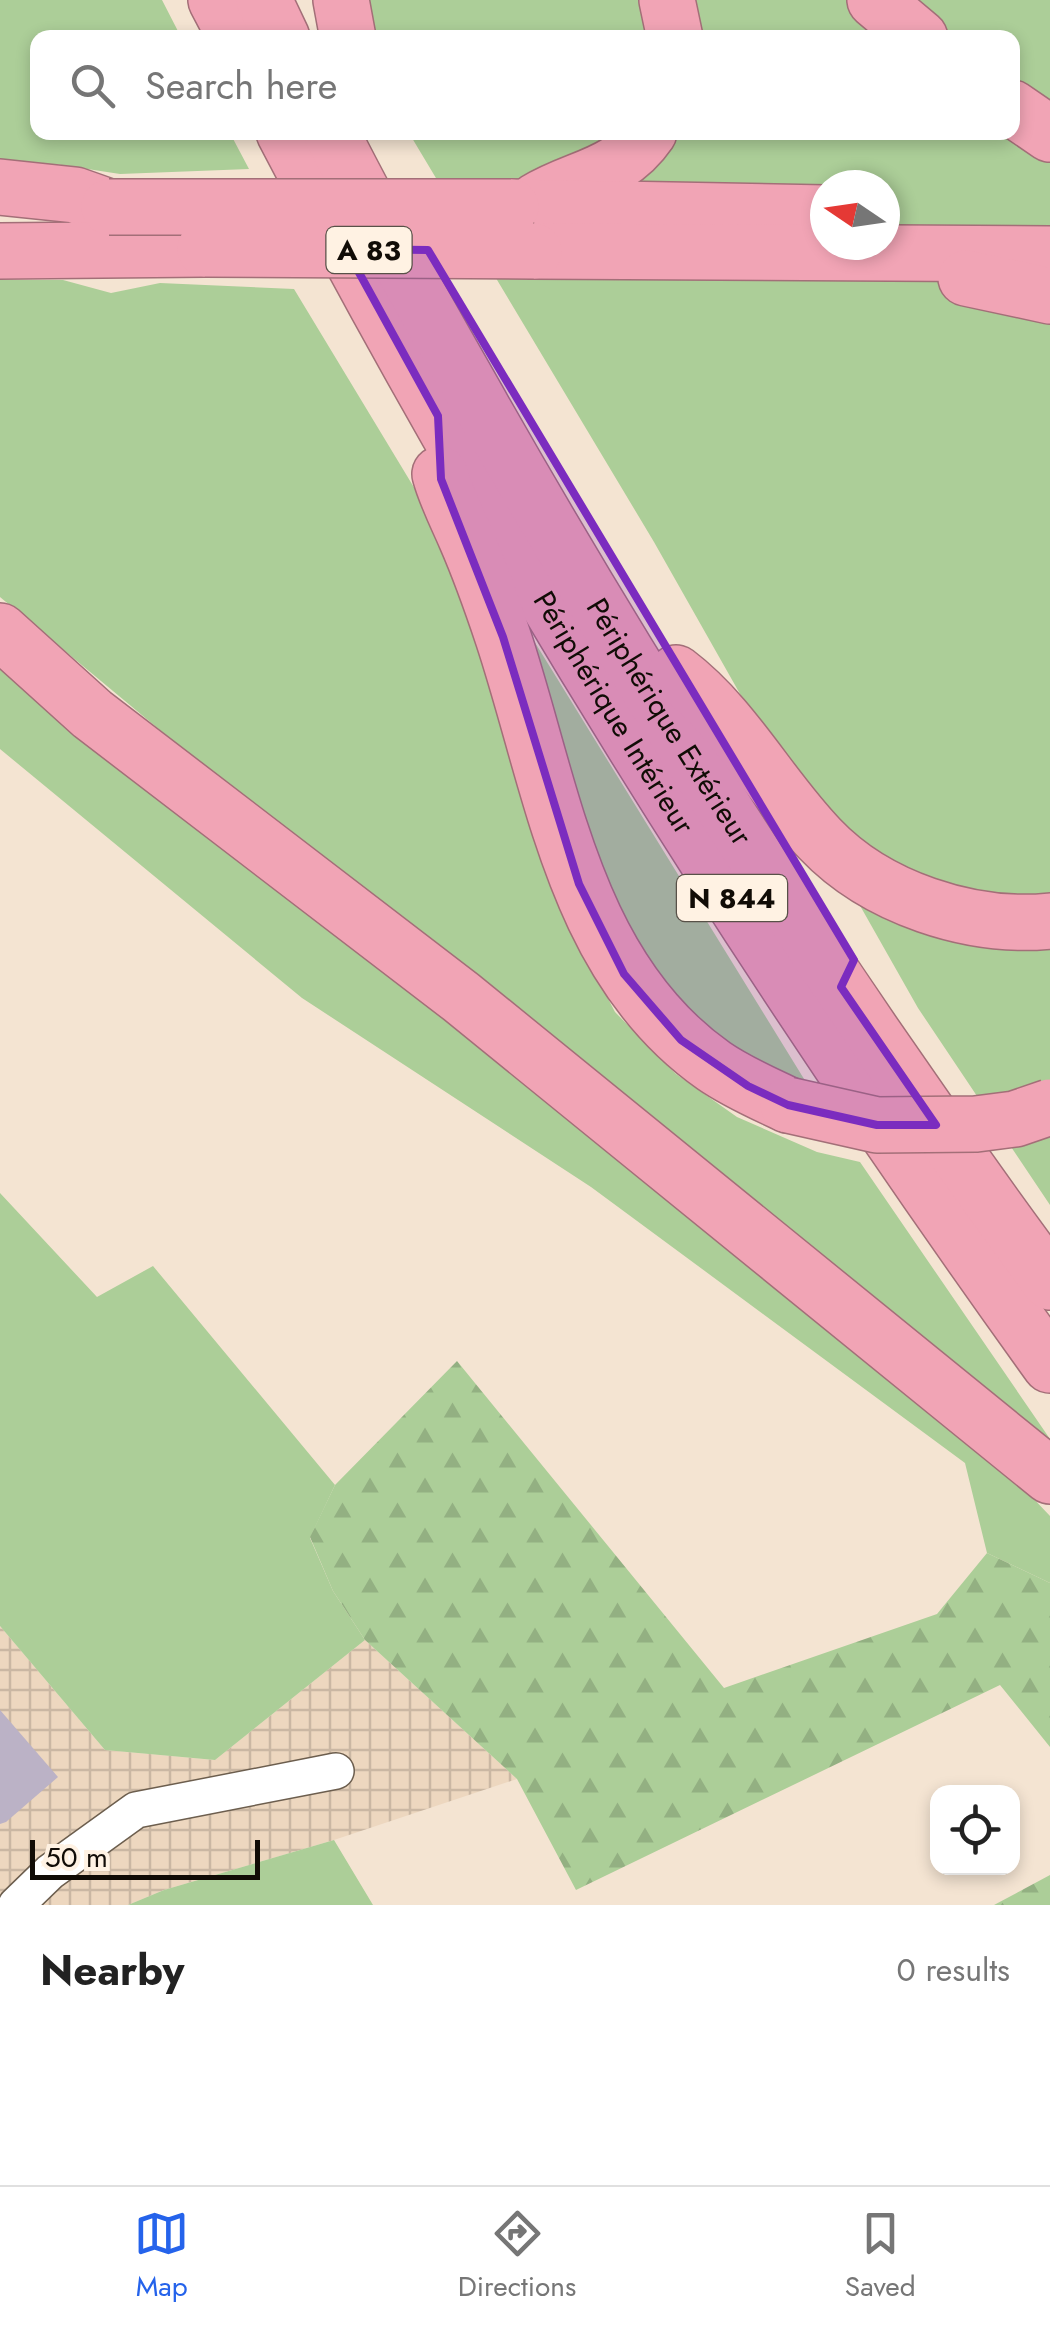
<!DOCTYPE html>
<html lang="en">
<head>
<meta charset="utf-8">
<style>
  :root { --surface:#fff; --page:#f2f2f2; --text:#222; --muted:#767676; --line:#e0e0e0; --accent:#2563eb }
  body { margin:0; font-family:Jost,sans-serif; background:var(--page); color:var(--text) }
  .controls { position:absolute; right:30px; bottom:30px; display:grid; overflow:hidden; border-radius:20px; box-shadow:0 5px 15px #0003 }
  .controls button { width:90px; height:90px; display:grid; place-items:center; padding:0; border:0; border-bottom:2px solid var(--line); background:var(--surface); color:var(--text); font:50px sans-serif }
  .compass { position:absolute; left:810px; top:170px; width:90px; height:90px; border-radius:50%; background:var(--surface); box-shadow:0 5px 15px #0003; rotate:283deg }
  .scale { position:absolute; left:30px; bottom:25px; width:230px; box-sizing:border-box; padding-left:10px; border:5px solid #110c06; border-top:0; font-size:28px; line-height:35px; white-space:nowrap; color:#110c06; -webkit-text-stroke:8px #fff2e3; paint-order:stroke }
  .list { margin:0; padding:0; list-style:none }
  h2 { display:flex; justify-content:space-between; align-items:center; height:130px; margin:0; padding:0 40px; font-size:42px }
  h2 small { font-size:32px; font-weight:400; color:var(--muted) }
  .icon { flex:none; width:55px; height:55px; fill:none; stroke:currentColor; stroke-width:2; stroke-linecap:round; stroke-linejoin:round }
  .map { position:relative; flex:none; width:1050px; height:1905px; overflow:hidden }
  .search { position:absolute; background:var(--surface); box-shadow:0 5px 15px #0003; left:30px; right:30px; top:30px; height:110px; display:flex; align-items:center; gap:25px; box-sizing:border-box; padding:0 35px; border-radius:20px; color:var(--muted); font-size:38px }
  .sheet { height:280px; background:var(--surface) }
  nav { display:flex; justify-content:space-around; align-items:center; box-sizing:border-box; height:140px; border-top:2px solid var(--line); background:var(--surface); font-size:28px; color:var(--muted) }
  nav a { display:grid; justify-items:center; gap:5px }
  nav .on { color:var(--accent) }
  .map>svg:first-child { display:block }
  .industrial { fill:url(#industrial-grid) }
  .green { fill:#acce98; fill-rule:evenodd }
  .forest { fill:url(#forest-firs) }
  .building { fill:#bbb2c6 }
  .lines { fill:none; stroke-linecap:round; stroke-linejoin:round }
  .street-casing { stroke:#6c5e4e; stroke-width:38 }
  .highway-casing { stroke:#a36f78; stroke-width:58 }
  .street { stroke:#fff; stroke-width:35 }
  .highway { stroke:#f1a4b5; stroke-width:55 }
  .highway-bridge-casing { stroke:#a36f78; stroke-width:58; stroke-linecap:butt }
  .highway-bridge { stroke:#f1a4b5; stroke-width:55 }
  .marked { fill:#7b2cbf; fill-opacity:0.2; stroke:#7b2cbf; stroke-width:8; stroke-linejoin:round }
  .labels { text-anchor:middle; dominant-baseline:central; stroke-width:8; stroke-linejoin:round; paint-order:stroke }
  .shield { fill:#fff2e3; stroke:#585148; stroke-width:2.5 }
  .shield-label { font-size:28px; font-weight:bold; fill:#110c06 }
  .street-label { font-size:30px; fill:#110c06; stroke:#fff2e3 }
</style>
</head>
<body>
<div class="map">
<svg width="1050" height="1905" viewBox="0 0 1050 1905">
  <defs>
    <pattern id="industrial-grid" width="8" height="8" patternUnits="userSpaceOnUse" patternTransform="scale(2.5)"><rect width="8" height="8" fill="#edd7bf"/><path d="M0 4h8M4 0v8" fill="none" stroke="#cab7a3"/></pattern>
    <pattern id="forest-firs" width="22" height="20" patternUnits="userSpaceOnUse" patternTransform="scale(2.5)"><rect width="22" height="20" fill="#acce98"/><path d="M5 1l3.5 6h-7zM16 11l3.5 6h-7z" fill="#93b082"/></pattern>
  </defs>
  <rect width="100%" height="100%" fill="#f4e4d2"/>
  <path class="industrial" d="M0 1626 105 1750 215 1760 365 1640 517 1779 334 1840 164 1890 128 1905H0Z"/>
  <path class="green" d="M0 0H162L181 37 38 38V132L230 133 249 169 120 174 55 164 52 176 0 165Z
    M342 0H1050V1205L918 1008 654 542 409 133 1012 132V38L361 37ZM825 185H885V245H825Z
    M0 280H63L111 293 160 283 294 289 450 547 553 893 615 1012 676 1074 737 1117 817 1152 860 1162 1050 1439V1449L238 795 0 597Z
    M526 628 809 1087 736 1058 669 1005 594 886Z
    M0 666 522 1075 994 1457 1050 1516V1583L987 1553 965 1463 591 1187 302 998 0 749Z
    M0 1193 97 1297 153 1266 335 1485 310 1538 333 1591 365 1640 215 1760 105 1750 0 1626Z
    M334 1840 373 1905H128L164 1890Z"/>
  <path class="forest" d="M457 1361 724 1688 937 1614 987 1553 1050 1583V1747L1000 1685 576 1890 517 1779 365 1640 333 1591 310 1537 335 1485Z
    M1050 1875V1905H994Z"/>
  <path class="building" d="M0 1710 58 1777 6 1822 0 1824Z"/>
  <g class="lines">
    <g class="street-casing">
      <path id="street" d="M16 1905 50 1872 136 1810 336 1771"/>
    </g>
    <g class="highway-casing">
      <g id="highway">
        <path d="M216 0 236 38"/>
        <path d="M264 0 282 38"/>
        <path d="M341 0 348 38"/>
        <path d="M667 0 675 38"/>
        <path d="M875 0 920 38"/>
        <path d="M1012 108 1050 134"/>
        <path id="s1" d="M284 132C508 562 767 972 1050 1365"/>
        <path id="s2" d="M331 132C379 227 432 319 484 411 656 713 844 1003 1050 1282"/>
        <path d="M0 187 75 195 109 207"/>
        <path d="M536 201C577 176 618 177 649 132"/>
        <path d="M511 207 825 213"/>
        <path d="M0 251 205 249"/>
        <path d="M534 251 1050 254"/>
        <path d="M966 278 1050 296"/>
        <path d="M440 474C446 496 457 517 466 538 480 570 492 604 503 637 553 788 574 968 714 1066 737 1082 763 1093 788 1105"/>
        <path d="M0 631 92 714 461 997 1050 1476"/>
        <path d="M676 673C734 717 769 786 820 839 876 898 971 929 1050 921"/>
      </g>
    </g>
    <use href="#street" class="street"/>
    <use href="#highway" class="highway"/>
    <g class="highway-bridge-casing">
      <path id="highway-bridge" d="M109 207H511
        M205 249 534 251
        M788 1105 877 1125 976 1124 1015 1119 1050 1107"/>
    </g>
    <use href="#highway-bridge" class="highway-bridge"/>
  </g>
  <path class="marked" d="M346 249 428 250 854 960 841 987 936 1125H877L788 1105 748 1086 681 1040 624 974 579 884 503 637 441 479 438 416Z"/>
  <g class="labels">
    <g class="shield">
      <rect x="326.5" y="227" width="85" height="46" rx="8"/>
      <rect x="677" y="875" width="110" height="46" rx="8"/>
    </g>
    <g class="shield-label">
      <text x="369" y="250">A 83</text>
      <text x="732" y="898">N 844</text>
    </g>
    <g class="street-label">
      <text stroke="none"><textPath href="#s1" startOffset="668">Périphérique Intérieur</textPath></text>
      <text stroke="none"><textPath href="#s2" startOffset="680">Périphérique Extérieur</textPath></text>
    </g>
  </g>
</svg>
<div class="controls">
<button><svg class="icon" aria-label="locate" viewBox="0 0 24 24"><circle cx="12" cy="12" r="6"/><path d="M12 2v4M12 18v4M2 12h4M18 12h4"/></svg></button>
</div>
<svg class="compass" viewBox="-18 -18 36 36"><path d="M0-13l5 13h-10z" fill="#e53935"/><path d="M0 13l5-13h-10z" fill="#767676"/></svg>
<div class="scale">50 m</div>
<div class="search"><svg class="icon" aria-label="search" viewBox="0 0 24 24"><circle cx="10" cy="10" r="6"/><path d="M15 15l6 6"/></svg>Search here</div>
</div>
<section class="sheet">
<h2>Nearby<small>0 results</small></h2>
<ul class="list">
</ul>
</section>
<nav>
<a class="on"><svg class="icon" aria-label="map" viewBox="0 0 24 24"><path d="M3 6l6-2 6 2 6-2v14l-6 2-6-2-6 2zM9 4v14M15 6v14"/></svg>Map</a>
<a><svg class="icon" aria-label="directions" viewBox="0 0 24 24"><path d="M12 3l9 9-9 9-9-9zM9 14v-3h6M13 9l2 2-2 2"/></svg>Directions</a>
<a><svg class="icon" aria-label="saved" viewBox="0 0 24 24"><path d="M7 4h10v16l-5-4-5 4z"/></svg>Saved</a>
</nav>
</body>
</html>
